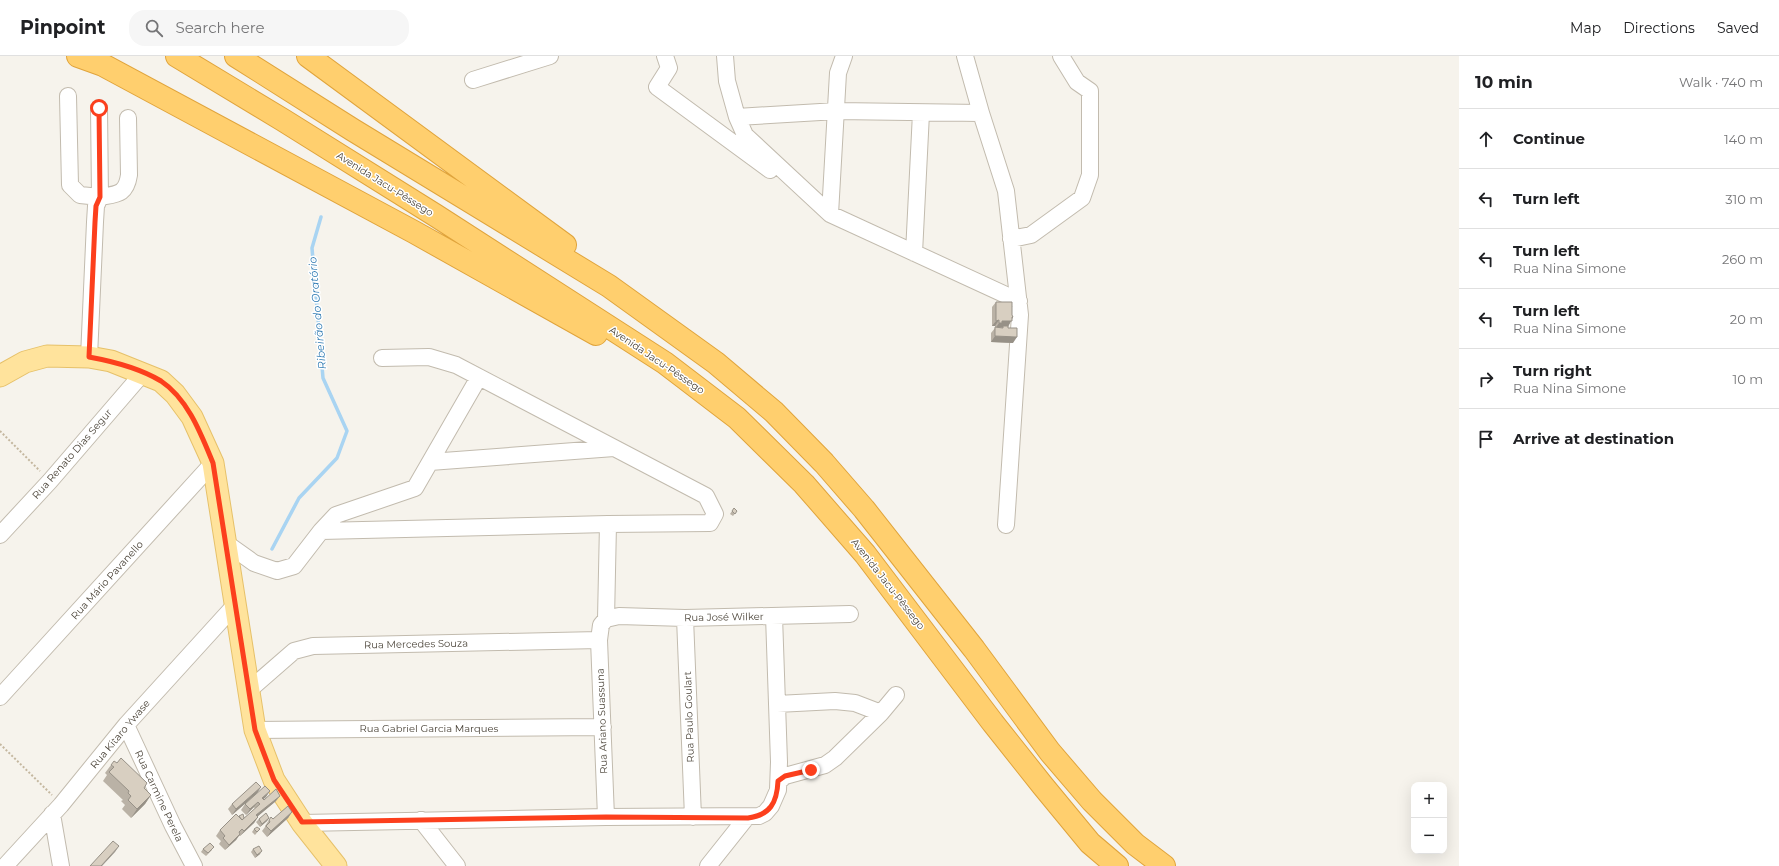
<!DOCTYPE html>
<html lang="en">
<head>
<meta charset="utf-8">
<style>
  :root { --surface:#fff; --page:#f6f6f6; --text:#202124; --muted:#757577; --line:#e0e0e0 }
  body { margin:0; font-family:Montserrat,sans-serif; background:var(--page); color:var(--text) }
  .controls { position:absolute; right:12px; bottom:12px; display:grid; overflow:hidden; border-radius:8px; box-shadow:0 4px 16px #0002 }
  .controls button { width:36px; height:36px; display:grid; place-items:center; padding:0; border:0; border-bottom:1px solid var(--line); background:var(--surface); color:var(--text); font:20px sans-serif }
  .stop { position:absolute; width:12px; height:12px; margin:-9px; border:3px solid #fc3f1d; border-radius:50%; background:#fff }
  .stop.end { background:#fc3f1d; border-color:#fff; box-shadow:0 1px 4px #0008 }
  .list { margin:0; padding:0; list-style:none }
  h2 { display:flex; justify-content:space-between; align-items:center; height:52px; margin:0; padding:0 16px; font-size:17px }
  h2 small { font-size:13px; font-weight:400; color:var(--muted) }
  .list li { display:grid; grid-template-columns:26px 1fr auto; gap:12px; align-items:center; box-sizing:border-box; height:60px; padding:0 16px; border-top:1px solid var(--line) }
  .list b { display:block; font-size:15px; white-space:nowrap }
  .list p { margin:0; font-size:13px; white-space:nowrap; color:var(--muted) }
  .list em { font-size:13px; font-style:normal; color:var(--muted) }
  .icon { flex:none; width:22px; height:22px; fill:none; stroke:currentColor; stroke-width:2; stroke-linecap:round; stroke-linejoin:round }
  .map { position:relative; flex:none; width:1459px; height:810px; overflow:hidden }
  header { display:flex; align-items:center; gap:24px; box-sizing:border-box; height:56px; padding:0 20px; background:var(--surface); border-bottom:1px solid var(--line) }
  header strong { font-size:19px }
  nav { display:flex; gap:22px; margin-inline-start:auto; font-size:14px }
  .search { width:280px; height:36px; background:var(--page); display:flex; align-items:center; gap:10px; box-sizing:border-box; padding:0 14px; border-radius:16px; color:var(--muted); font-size:15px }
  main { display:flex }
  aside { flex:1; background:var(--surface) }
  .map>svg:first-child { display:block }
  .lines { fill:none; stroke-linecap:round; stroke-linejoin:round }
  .stream { stroke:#a9d4f2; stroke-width:3.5 }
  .minor-casing { stroke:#c2bbae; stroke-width:18 }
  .major-casing { stroke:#e6c16a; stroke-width:23 }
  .highway-casing { stroke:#e0a43c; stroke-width:24 }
  .path { stroke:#c4b79f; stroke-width:2; stroke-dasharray:2 2; stroke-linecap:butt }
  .minor { stroke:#fff; stroke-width:16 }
  .major { stroke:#ffe39c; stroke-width:21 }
  .highway { stroke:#ffcf6e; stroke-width:22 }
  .wall { fill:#bab2a6 }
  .shaded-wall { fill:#979187 }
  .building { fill:#d8cfc1; stroke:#979187 }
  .route { stroke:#fc3f1d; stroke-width:5 }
  .labels { text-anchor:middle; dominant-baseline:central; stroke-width:3; stroke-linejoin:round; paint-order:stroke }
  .street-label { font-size:10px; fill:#4b4439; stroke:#fff }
  .water-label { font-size:11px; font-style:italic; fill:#2e7ab2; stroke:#fff }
</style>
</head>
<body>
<header>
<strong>Pinpoint</strong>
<div class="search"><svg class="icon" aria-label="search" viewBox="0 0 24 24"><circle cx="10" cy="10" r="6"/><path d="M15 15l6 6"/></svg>Search here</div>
<nav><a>Map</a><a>Directions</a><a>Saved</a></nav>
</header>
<main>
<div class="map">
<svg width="1459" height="810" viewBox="0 0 1459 810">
  <rect width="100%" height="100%" fill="#f6f3ec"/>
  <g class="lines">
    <path class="stream" d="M272 493 299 442 337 402 347 375 323 322 312 192 321 161"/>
    <g class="minor-casing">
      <path id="minor" d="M665 0 669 12 657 31 770 114
        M725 0 727 25 737 61 837 55 981 57 1006 135 1020 259 1006 469
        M965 0 981 57
        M473 24 550 0
        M68 40 70 129 80 139 100 141 96 150 95 166 89 301
        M99 52 100 141C117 138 126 139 129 119L128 62
        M737 61 745 79 830 158 1019 245
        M830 158 838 17 844 0
        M1011 183 1031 179 1082 142 1090 119V35L1077 26 1061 0
        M914 197 921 57
        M382 302 429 301 456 309 706 440 715 458 710 467 608 468 606 563
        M479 321 430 406 614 392
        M430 406 415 432 336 459 321 475 608 468
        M0 479 50 425 143 317
        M226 487 254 507 277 515 294 510 321 475
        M685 562 693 761
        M248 635 294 595 313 590 599 584
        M0 641 213 407
        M777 648 835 645 855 647 881 657
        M126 669 173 770 194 810
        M255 674 603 671
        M779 725 785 720 825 709 835 702 881 657 896 639
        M52 758 61 810
        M606 761 599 584 601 569 606 563 619 560 685 562 850 558
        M421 764 457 810
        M302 767 606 761 759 760 765 757 771 750 778 734 779 706 774 560
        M5 810 61 749 126 669 236 548
        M708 810 747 761"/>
    </g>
    <g class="major-casing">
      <path id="major" d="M0 320 25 306 47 300 89 301 111 305 161 325 175 338 192 361 213 407 255 674 274 724 302 767 336 810"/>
    </g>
    <g class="highway-casing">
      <path id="highway" d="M78 0 103 9 414 176 596 278
        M177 0 283 64 435 159 665 307 737 362 804 428 865 498 993 667 1043 730 1090 787 1117 810
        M236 0 353 74 609 230 716 307 774 356 824 407 864 453 974 593 1050 696 1092 745 1135 788 1164 810
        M308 0 565 189"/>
    </g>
    <path class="path" d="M0 375 40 415
      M0 688 52 739"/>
    <use href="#minor" class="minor"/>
    <use href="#major" class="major"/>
    <use href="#highway" class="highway"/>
  </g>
  <path class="wall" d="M996 246 1013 261 1008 270V272L1013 287 991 286V277L995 272V270H992V251Z
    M734 452 737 455 733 460 730 458Z
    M111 709 144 732 151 739 145 748 131 762 122 753 125 749 121 745 123 744 103 725 107 719 105 717Z
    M261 731 257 737 232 759 228 753 232 748Z
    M266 741 263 743 264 744 276 745 257 761H258L254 767 240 780H239L236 784 225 794 219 788 221 785 216 780 220 774 239 760 244 762 255 753 254 751 246 759 241 754 245 748Z
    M292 756 288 762 267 781 262 775 265 771V770L269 764Z
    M269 762 267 765 260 771 256 766 259 763Z
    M254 773H260L255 779 252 776Z
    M203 793 212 794 206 800 201 796Z
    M253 793 260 798 255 802 251 796Z"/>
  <path class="shaded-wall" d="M1012 261H1013L1008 271H1000L998 273H995L999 267 1002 265Z
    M999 264 995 270H992L996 265Z
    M995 280 1017 281 1013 287 991 286Z
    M261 731 257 737 232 759 236 753Z
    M270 735 266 741 258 748 262 742Z
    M151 739 145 748 131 762 137 753Z
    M280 740 276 745 252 765 256 759Z
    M258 746 254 751 246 759 250 753Z
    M292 756 288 762 267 781 271 775Z
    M258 761 254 767 240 780 244 775Z
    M269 762 267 765 260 771 262 768Z
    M240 778 236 784 225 794 229 789Z
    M119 790 115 796 102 810H101Z
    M262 795 260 798 255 802 257 799Z"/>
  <path class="building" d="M996 246H1012V259L1013 261H1012V265H1002V267H999V264L996 265Z
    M1003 270H1008V272H1017V281L995 280V271L1003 272Z
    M734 452 737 455 735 458 732 455Z
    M121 702 147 727 144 732 151 739 137 753 128 744 131 740 128 737 129 735 109 716 114 711 111 709 114 705 117 707Z
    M256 726 261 731 236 753 232 748Z
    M265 730 270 735 262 742 264 744 276 733 280 740 256 759 258 761 244 775 242 773 239 776 240 778 229 789 223 782 225 780 220 774 236 758 242 764 260 748 258 746 250 753 245 748Z
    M288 750 292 756 271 775 266 770 270 766 269 764 271 761 273 763Z
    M266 757 269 762 262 768 259 763Z
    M243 758 244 762 242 764 239 760Z
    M257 771 260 773 257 776 254 773Z
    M113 785 119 790 101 810H90Z
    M210 787 214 791 208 797 203 793Z
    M259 790 262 795 257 799 253 793Z"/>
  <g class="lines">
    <path class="route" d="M99 52 100 141 96 150 95 166 89 301C111 305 141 313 161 325 188 343 201 378 213 407L255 674 274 724 302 766 606 761 748 762C770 759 777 747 778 725L785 720 811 714"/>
  </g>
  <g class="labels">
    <g class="street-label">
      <text transform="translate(385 128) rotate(32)">Avenida Jacu-Pêssego</text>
      <text transform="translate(657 304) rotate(34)">Avenida Jacu-Pêssego</text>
      <text transform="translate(72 398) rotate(-49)">Rua Renato Dias Segur</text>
      <text transform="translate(107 524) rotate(-48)">Rua Mário Pavanello</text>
      <text transform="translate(888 528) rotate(52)">Avenida Jacu-Pêssego</text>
      <text transform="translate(724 561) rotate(-1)">Rua José Wilker</text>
      <text transform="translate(416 588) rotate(-1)">Rua Mercedes Souza</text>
      <text transform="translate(689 661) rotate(-92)">Rua Paulo Goulart</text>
      <text transform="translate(602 665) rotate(-92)">Rua Ariano Suassuna</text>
      <text x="429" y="672">Rua Gabriel Garcia Marques</text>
      <text transform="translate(120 678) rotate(-50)">Rua Kitaro Ywase</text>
      <text transform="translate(159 740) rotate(65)">Rua Carmine Perela</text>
    </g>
    <g class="water-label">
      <text transform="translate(317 257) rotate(-95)">Ribeirão do Oratório</text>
    </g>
  </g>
</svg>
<div class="controls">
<button>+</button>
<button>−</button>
</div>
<div class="stop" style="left:99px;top:52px"></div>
<div class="stop end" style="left:811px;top:714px"></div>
</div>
<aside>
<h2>10 min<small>Walk · 740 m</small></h2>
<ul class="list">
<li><svg class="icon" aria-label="ahead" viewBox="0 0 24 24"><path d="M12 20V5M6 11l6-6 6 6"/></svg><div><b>Continue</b></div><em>140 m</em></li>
<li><svg class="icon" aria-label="left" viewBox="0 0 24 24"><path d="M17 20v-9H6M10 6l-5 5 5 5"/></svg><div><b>Turn left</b></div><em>310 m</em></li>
<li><svg class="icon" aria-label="left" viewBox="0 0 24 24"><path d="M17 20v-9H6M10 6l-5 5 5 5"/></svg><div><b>Turn left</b><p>Rua Nina Simone</p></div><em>260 m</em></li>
<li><svg class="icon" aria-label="left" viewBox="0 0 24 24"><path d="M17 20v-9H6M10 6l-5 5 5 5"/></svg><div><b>Turn left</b><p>Rua Nina Simone</p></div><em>20 m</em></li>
<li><svg class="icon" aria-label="right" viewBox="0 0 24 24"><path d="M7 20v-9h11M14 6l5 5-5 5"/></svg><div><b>Turn right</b><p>Rua Nina Simone</p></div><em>10 m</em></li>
<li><svg class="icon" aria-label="arrive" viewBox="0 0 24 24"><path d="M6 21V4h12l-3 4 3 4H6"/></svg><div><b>Arrive at destination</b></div></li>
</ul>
</aside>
</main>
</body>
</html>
